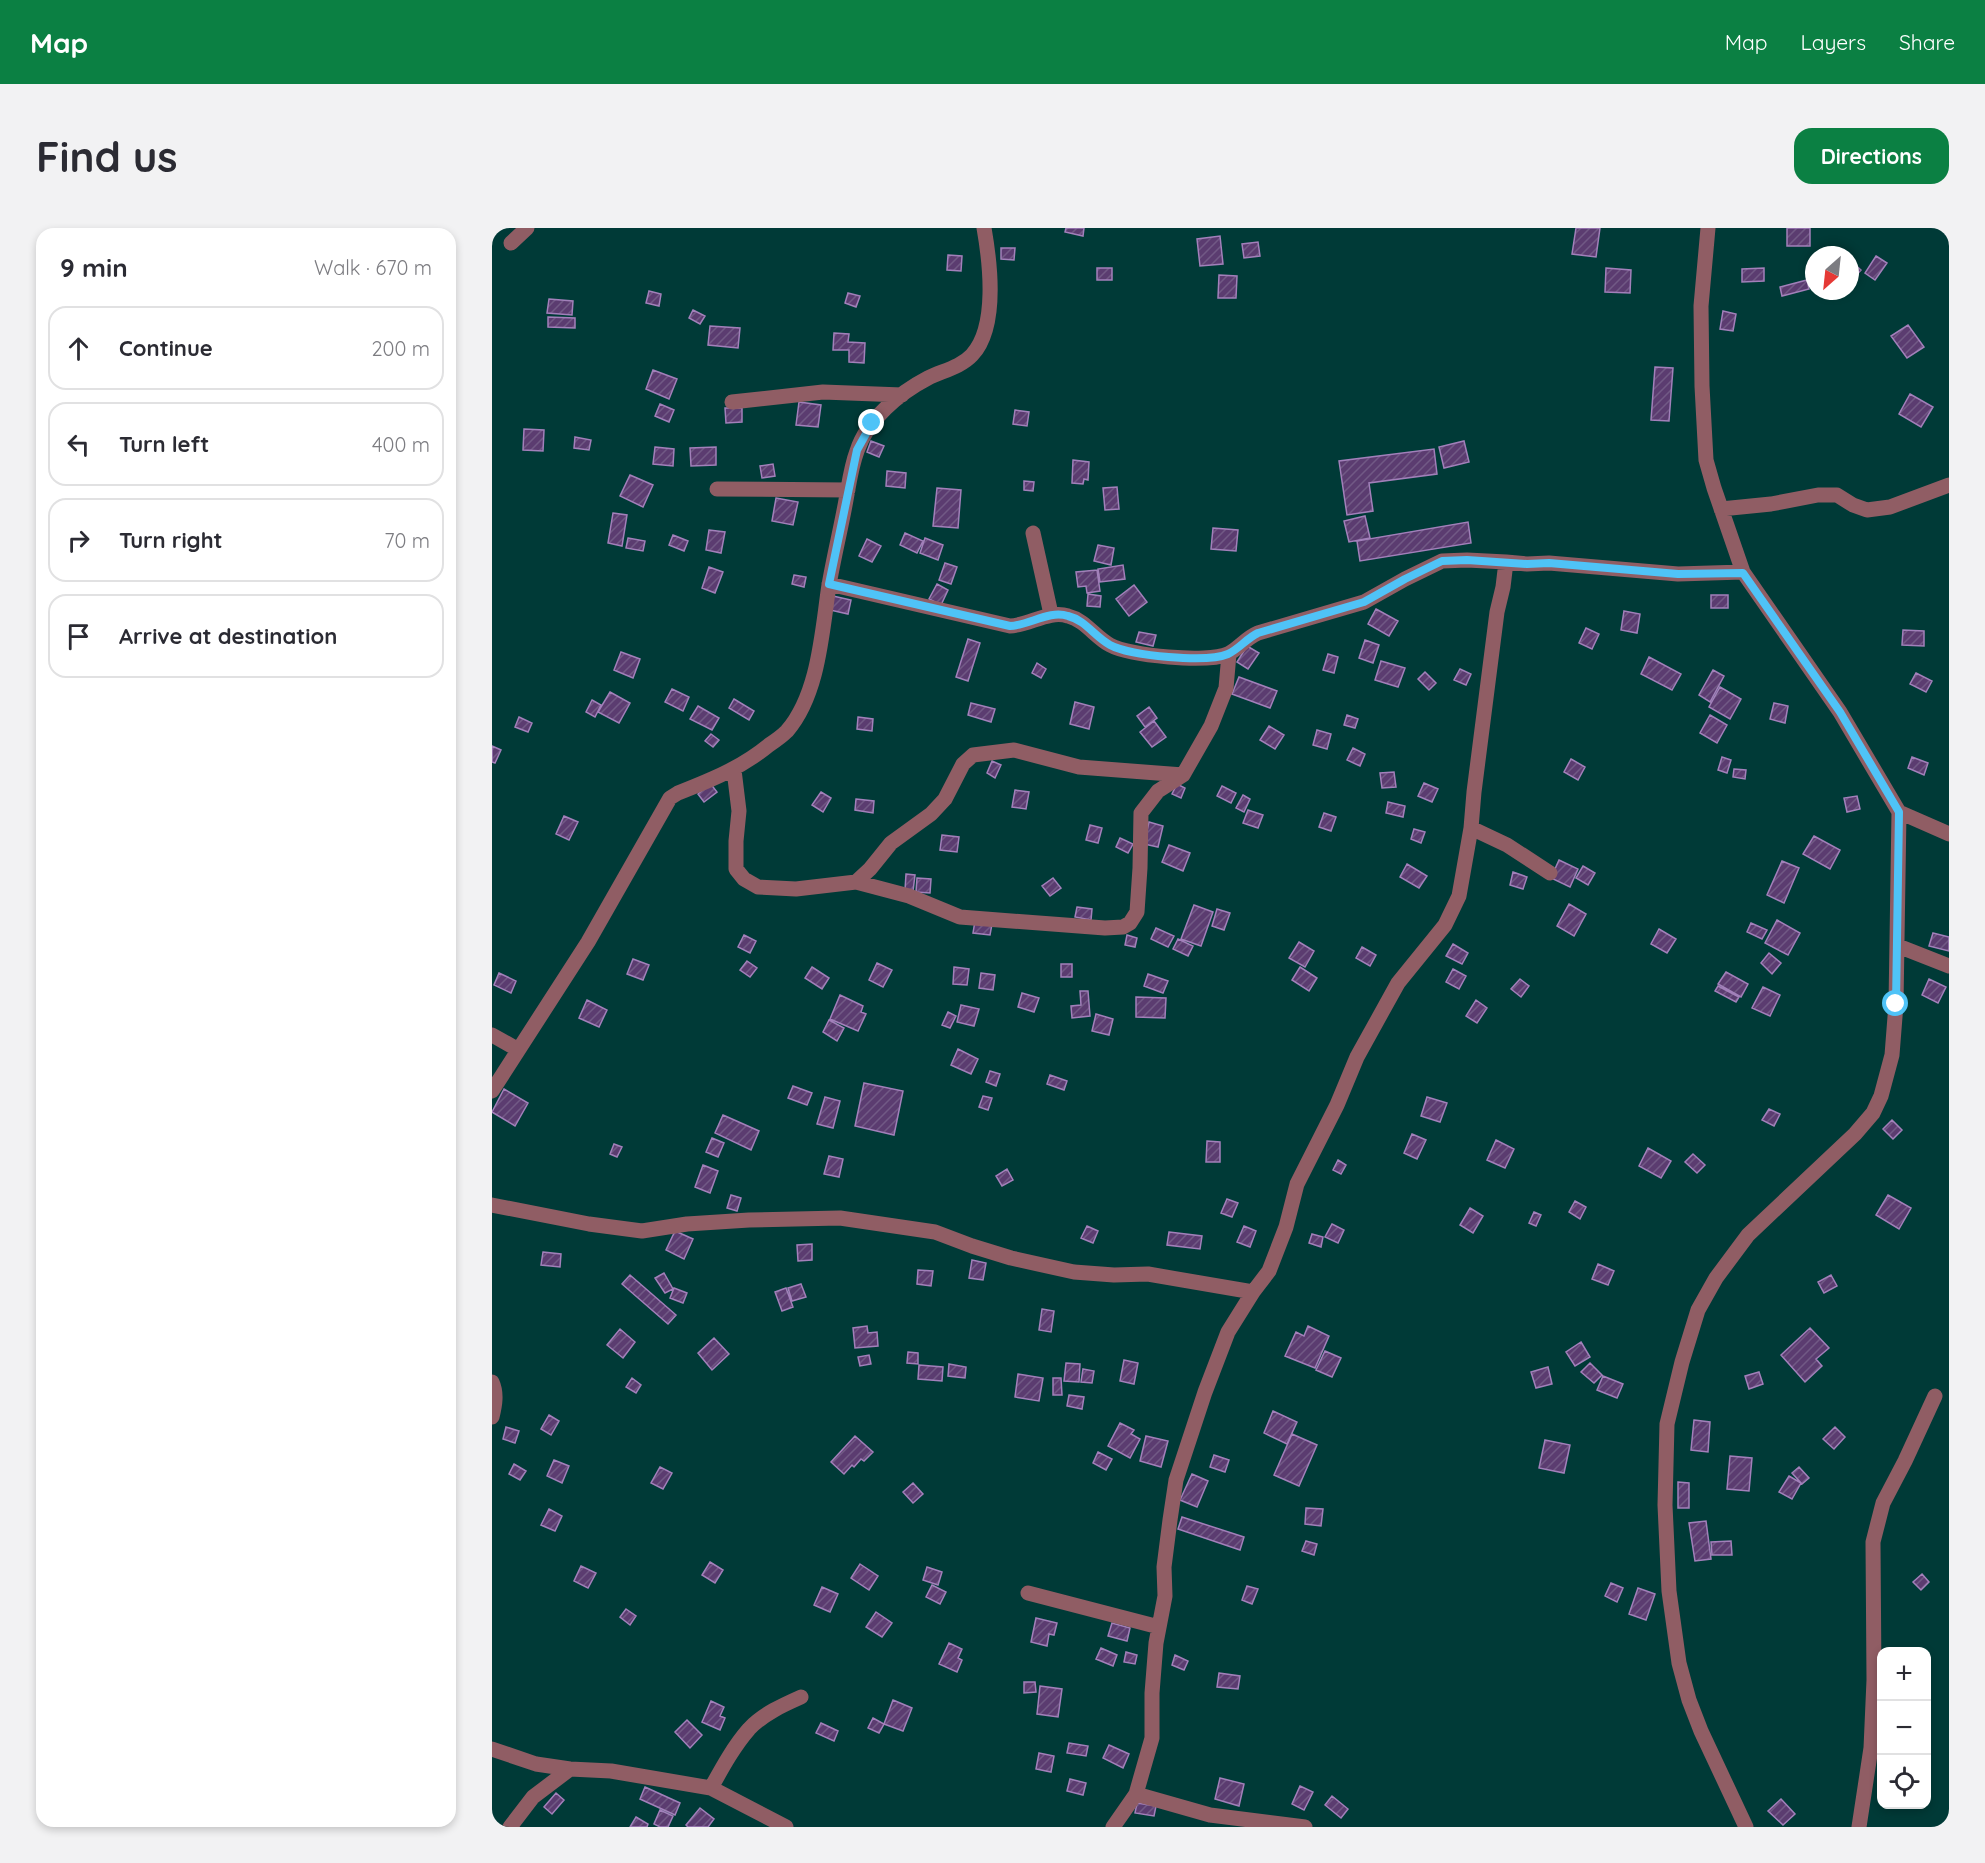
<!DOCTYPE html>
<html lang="en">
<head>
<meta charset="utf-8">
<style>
  :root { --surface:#fff; --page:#f2f2f3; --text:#2b2b33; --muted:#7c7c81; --line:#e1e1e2; --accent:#0b8043 }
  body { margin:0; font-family:Quicksand,sans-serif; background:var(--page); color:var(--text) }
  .controls { position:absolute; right:18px; bottom:18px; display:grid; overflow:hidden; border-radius:12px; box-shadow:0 3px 9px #0003 }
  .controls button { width:54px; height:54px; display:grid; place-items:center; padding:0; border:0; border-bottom:2px solid var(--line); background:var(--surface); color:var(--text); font:30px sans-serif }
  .compass { position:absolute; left:1313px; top:18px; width:54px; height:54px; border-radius:50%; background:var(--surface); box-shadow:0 3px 9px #0003; rotate:207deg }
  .stop { position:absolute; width:18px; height:18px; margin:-14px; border:4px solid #4fc3f7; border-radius:50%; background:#fff }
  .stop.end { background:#4fc3f7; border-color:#fff; box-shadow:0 2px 6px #0008 }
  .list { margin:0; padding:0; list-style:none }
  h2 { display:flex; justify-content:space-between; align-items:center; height:78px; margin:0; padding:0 24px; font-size:26px }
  h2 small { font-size:20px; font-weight:400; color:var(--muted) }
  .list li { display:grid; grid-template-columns:39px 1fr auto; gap:18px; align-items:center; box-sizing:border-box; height:84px; margin:0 12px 12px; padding:0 12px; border:2px solid var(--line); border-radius:18px }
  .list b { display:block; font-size:22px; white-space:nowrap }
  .list em { font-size:20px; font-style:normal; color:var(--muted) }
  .icon { flex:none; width:33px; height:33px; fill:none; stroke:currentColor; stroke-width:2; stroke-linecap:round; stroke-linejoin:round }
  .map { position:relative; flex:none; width:1457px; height:1599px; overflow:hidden; border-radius:18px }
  header { display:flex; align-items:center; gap:36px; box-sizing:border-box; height:84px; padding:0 30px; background:var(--accent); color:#fff }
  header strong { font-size:28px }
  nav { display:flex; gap:33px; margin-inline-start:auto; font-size:21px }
  .intro { display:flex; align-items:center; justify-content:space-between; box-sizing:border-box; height:144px; padding:0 36px }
  h1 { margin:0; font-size:42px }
  .button { padding:15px 27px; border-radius:18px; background:var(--accent); color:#fff; font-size:21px; font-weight:700 }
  main { display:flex; gap:36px; padding:0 36px }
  aside { flex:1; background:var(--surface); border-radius:18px; box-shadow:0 3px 9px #0003 }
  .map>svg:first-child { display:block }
  .building { fill:url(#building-hatch); stroke:#a280ba; stroke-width:1.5 }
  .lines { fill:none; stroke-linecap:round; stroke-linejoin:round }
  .minor { stroke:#905d64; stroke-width:15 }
  .route { stroke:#4fc3f7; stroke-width:8 }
</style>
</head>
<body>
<header>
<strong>Map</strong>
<nav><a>Map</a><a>Layers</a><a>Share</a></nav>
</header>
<div class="intro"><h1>Find us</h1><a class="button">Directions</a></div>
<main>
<aside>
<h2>9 min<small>Walk · 670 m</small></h2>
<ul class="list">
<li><svg class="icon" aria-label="ahead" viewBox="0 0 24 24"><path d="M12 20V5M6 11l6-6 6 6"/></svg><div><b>Continue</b></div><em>200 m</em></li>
<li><svg class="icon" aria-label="left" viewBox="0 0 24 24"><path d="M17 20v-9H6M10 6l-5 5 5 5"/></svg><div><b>Turn left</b></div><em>400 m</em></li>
<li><svg class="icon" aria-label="right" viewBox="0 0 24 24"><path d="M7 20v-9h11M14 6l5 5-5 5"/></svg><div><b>Turn right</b></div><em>70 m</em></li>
<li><svg class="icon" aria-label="arrive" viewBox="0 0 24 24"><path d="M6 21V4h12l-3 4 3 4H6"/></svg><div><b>Arrive at destination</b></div></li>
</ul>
</aside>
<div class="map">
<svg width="1457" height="1599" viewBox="0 0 1457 1599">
  <defs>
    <pattern id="building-hatch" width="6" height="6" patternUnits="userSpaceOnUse" patternTransform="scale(1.5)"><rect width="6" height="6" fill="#5b3c70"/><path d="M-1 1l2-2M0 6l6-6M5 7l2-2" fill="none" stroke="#715985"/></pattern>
  </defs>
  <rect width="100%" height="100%" fill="#003a37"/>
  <path class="building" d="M574 0H592L591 8 573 4Z
    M1084 0H1108L1104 29 1080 26Z
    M1295 0H1318V18H1295Z
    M728 8 731 36 708 38 705 11Z
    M766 14 768 28 752 30 750 16Z
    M509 20H523L522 32 509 31Z
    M456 27 470 28 469 43 455 42Z
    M1384 28 1395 35 1383 52 1373 45Z
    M1358 32 1369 42 1362 50 1358 46Z
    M605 40H620V52H605Z
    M1114 40 1139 42 1138 65 1113 64Z
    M1272 40V53L1250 54V41Z
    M727 47 745 48 744 70H726Z
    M1315 52 1317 61 1290 68 1288 59Z
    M157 63 169 66 167 78 154 75Z
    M356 65 368 68 364 79 353 75Z
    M57 71 81 73 80 87 55 85Z
    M201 82 213 88 208 96 197 90Z
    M1231 83 1244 86 1241 103 1228 101Z
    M56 89 83 90V100L56 99Z
    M1416 97 1432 119 1415 130 1399 108Z
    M218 98 248 100 246 120 216 117Z
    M342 105 357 106 356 114 373 115 372 135 357 134V122H341Z
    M1163 139 1181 140 1177 193 1159 192Z
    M161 142 185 151 177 171 154 161Z
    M1418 166 1441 179 1429 199 1407 186Z
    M307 174 329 177 326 199 304 197Z
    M168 176 182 182 177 194 163 188Z
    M233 180H250V194L234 195Z
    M523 182 537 184 535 198 521 196Z
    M32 201 52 202 51 223 31 222Z
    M83 209 99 212 97 222 82 220Z
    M379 213 392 218 387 229 375 224Z
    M972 213 977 234 952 240 947 219Z
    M163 219 182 221 181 238 161 236Z
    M224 219V237L199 238 198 220Z
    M942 221 945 246 877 255 881 283 855 287 847 233Z
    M581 232 597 234 596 252 592 251 591 256 580 255Z
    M281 236 283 248 270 250 268 238Z
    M395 243 414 245 413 260 394 258Z
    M138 247 161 257 151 279 128 268Z
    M532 253 542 254 541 263 532 262Z
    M625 259 627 281 613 282 611 260Z
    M445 260 469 262 466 300 441 298Z
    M284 270 306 274 301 297 280 293Z
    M121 285 135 287 130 318 116 315Z
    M873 288 878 310 857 314 852 293Z
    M976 294 979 315 868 333 865 313Z
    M721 300 746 302 744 323 719 321Z
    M217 302 233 304 229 325 214 322Z
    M413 305 431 313 425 325 408 317Z
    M181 307 196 313 192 323 177 317Z
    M136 310 153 313 151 323 134 320Z
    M433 310 451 317 446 332 428 325Z
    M375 311 389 318 380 334 367 328Z
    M606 317 622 320 619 337 602 333Z
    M453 335 465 339 459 356 447 352Z
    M631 337 633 351 608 354 606 341Z
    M217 339 231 344 223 365 210 360Z
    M605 342 608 363 595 365 594 358 586 359 584 344Z
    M302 347 314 349 312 359 300 356Z
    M445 356 456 362 449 377 437 371Z
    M642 357 655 374 637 388 624 371Z
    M596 366 609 368 608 379 595 378Z
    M1219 367H1236V380H1219Z
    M341 368 359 372 356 386 338 382Z
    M884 381 906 393 897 408 876 396Z
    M1132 383 1148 386 1145 405 1129 402Z
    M1094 400 1107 406 1100 421 1087 415Z
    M1411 402 1432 403V418L1410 417Z
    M647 404 664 407 661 418 644 414Z
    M476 411 488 415 476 453 464 449Z
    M873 412 887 417 881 435 867 430Z
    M755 418 767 425 756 441 745 434Z
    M129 424 148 431 141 450 122 442Z
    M836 426 846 429 842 445 831 442Z
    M1157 429 1189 446 1180 462 1149 446Z
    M889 433 913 440 906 459 883 452Z
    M545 435 554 441 549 450 540 445Z
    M968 441 979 446 974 457 962 452Z
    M1221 442 1232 448 1218 474 1207 467Z
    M933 444 944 455 937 462 926 451Z
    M1424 445 1440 453 1434 464 1418 456Z
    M747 449 785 463 778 480 740 466Z
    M1228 459 1249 471 1238 491 1217 479Z
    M180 461 197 469 191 483 173 474Z
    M118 464 138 475 127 495 106 484Z
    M242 471 262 483 257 492 237 480Z
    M100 472 109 477 103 489 94 484Z
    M583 474 602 479 597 501 578 496Z
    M479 475 503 481 499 494 476 487Z
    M1282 475 1296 478 1293 495 1278 491Z
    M206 478 227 490 220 502 198 491Z
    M657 479 665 490 653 499 645 488Z
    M855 487 866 491 863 500 852 497Z
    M1218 487 1235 497 1225 515 1208 505Z
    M27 489 40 495 36 504 23 499Z
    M366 489 381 491 380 503 365 501Z
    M662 493 674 509 660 519 648 504Z
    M777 498 792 507 783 521 768 512Z
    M825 502 839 506 835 521 821 517Z
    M219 506 227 512 221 519 213 513Z
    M0 518 9 522 3 535 0 534Z
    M861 520 873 526 868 538 855 532Z
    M1230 529 1239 532 1235 545 1226 542Z
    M1420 529 1436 535 1432 547 1416 540Z
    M1079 531 1093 539 1086 552 1072 544Z
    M500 533 509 537 503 550 495 545Z
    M1242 541 1254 542 1253 551 1241 549Z
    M902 544 904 559 890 560 888 545Z
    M218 555 225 564 212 574 206 566Z
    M932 555 946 561 940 574 926 568Z
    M685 556 693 560 689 570 680 566Z
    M730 558 744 565 739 575 725 568Z
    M523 562 537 564 534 581 520 579Z
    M329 564 339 570 331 584 320 577Z
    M751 567 758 571 752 584 744 580Z
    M1365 568 1368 581 1355 584 1352 570Z
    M364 571 382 573 381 585 363 582Z
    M896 574 913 578 911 589 894 585Z
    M756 582 771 587 766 600 751 595Z
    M832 585 844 589 839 603 827 599Z
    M72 588 86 594 77 612 64 606Z
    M657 594 671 598 666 619 652 616Z
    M598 597 610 600 606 615 594 612Z
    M922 601 933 604 929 615 919 611Z
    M450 607 467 609 465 624 448 622Z
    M1322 608 1348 622 1338 641 1311 626Z
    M628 610 641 616 636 625 624 619Z
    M677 617 698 625 691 643 670 634Z
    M1067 632 1086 641 1078 659 1059 650Z
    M1290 633 1307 640 1292 675 1275 667Z
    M915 636 935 648 927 660 908 649Z
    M1091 638 1103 645 1096 657 1084 650Z
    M1021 644 1035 649 1031 661 1018 657Z
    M414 646 423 647 421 663 413 662Z
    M425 650 439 651 438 665 424 664Z
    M561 650 569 660 558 668 550 658Z
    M1077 676 1094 686 1082 708 1065 698Z
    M702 677 721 684 709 718 689 711Z
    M585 679 600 681 599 692 583 689Z
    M725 681 738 685 732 702 720 698Z
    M1285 692 1308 705 1296 727 1273 715Z
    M483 693 500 696 498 707 481 705Z
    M1259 695 1275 702 1270 711 1255 704Z
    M664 700 682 708 676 719 659 711Z
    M1167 701 1184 711 1175 725 1159 716Z
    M1441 705 1457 709V723L1437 718Z
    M252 707 264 713 258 725 246 719Z
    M635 707 645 710 643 719 633 717Z
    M686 711 701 718 696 728 681 721Z
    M807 714 822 723 813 739 797 730Z
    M961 716 976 725 970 736 954 728Z
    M870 719 884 727 878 738 864 730Z
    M1277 725 1289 735 1280 746 1269 735Z
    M141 731 157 737 151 752 135 746Z
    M255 733 265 740 258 749 248 742Z
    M385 735 400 742 391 759 377 752Z
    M569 736H580V749H569Z
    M320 739 337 750 330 761 313 750Z
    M462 739 477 741 475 757 461 756Z
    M808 739 825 750 817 763 800 752Z
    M961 741 974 748 967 761 954 754Z
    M1234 744 1256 756 1249 769 1226 756Z
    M7 745 24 753 19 765 2 757Z
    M489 745 503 747 501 762 487 760Z
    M656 746 676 753 671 765 652 758Z
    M1028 751 1037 758 1029 769 1019 761Z
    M1437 751 1454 759 1446 775 1430 767Z
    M1226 758 1247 769 1244 774 1223 763Z
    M1271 759 1288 767 1278 788 1260 780Z
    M588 763H596L598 788 580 790 579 778 589 777Z
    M530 765 547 770 542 784 526 779Z
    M348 767 371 778 369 784 374 786 366 803 338 791Z
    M644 769 674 770 673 790 644 789Z
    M95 772 115 782 107 799 87 790Z
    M984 772 995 780 985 795 974 788Z
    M469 777 487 781 482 798 465 794Z
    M456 784 464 788 458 800 450 797Z
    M604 786 621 791 617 807 600 803Z
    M337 792 352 800 345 813 331 804Z
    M466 821 486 831 479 846 459 837Z
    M498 843 508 846 504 858 494 854Z
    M558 847 575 853 572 862 555 856Z
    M372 855 411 863 402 907 363 898Z
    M301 858 320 865 315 877 296 870Z
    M12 861 36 875 23 898 0 884Z
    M491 868 500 870 496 882 487 879Z
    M333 869 348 873 341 900 325 896Z
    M935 869 955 875 948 894 929 888Z
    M1277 881 1288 886 1282 898 1270 892Z
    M231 887 267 903 259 922 223 905Z
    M1400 892 1410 902 1401 911 1391 901Z
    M920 906 934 912 925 931 912 925Z
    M220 910 232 915 226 929 214 924Z
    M1004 912 1022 921 1013 940 995 932Z
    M715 913 728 914V934H714Z
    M122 916 130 919 125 929 118 926Z
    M1156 920 1179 933 1169 950 1147 938Z
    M1201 926 1213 937 1205 945 1193 934Z
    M337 928 351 931 347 949 332 946Z
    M846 932 854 937 849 946 841 942Z
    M211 937 226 943 218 965 203 959Z
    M515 941 521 952 510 958 504 948Z
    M239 967 249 970 245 983 235 980Z
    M1396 967 1419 980 1407 1001 1384 987Z
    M735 971 746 975 740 989 729 985Z
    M1083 973 1094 979 1088 991 1077 984Z
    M978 980 991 988 981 1005 968 997Z
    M1042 984 1049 987 1044 998 1037 995Z
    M840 996 852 1002 846 1015 833 1009Z
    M595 998 606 1003 601 1015 589 1010Z
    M752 998 764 1003 758 1019 745 1014Z
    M183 1003 201 1011 192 1031 174 1022Z
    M677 1004 710 1008 708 1021 675 1017Z
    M820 1006 831 1009 829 1019 817 1015Z
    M320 1016V1032L306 1033 305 1017Z
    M51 1024 69 1026 68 1039 49 1037Z
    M480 1032 494 1035 491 1052 477 1050Z
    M1106 1036 1122 1043 1116 1057 1100 1051Z
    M426 1042 441 1043 439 1058 425 1056Z
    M172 1045 181 1061 173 1065 163 1050Z
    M138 1047 184 1087 176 1096 130 1056Z
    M1339 1047 1345 1058 1332 1065 1326 1054Z
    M309 1056 314 1069 300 1073 296 1060Z
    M182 1060 195 1065 191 1075 178 1070Z
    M294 1060 301 1079 290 1083 283 1064Z
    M550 1081 562 1083 559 1104 547 1102Z
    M375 1098 376 1105 385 1104 386 1118 363 1120 361 1100Z
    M816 1098 837 1108 823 1140 793 1128 804 1104 812 1108Z
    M1318 1100 1337 1120 1324 1131 1330 1138 1313 1154 1289 1127Z
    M128 1101 143 1114 131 1130 115 1117Z
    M222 1110 237 1126 220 1142 206 1125Z
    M1089 1114 1098 1129 1083 1138 1074 1124Z
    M833 1123 849 1130 840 1149 824 1142Z
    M416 1124 426 1125V1136L415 1135Z
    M377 1127 379 1136 368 1138 366 1129Z
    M632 1132 646 1135 642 1156 628 1153Z
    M574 1135 588 1136 587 1154 572 1153Z
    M1098 1135 1110 1147 1102 1155 1089 1144Z
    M457 1136 474 1139 473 1150 456 1148Z
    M427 1137 451 1139 450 1153 426 1151Z
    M1056 1139 1060 1156 1044 1160 1039 1144Z
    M591 1141 602 1143 600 1155 589 1154Z
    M1267 1144 1271 1156 1257 1161 1253 1148Z
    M526 1146 551 1150 547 1173 523 1169Z
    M1111 1148 1131 1156 1125 1170 1105 1162Z
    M140 1150 149 1157 144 1165 134 1159Z
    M561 1150H569L570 1167H561Z
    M577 1167 592 1169 590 1181 575 1178Z
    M781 1183 805 1194 795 1216 772 1205Z
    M57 1187 67 1193 59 1207 49 1201Z
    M1202 1192 1218 1194 1216 1224 1199 1222Z
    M628 1195 642 1202 639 1206 648 1211 638 1230 616 1218Z
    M14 1199 27 1203 23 1215 11 1211Z
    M1343 1199 1353 1209 1342 1221 1331 1211Z
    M800 1206 825 1217 807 1258 782 1247Z
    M363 1208 381 1224 372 1233 369 1231 362 1239 360 1237 352 1246 339 1234Z
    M654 1208 676 1213 669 1239 648 1233Z
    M1053 1212 1078 1217 1072 1245 1047 1240Z
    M606 1224 620 1231 614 1242 601 1235Z
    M722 1227 737 1232 733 1244 718 1239Z
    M1238 1228 1260 1230 1257 1263 1235 1261Z
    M62 1232 77 1238 70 1255 55 1248Z
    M22 1236 34 1243 28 1252 17 1246Z
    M168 1239 180 1245 171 1261 159 1255Z
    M1307 1239 1317 1250 1310 1256 1300 1245Z
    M700 1246 716 1253 705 1279 688 1272Z
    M1297 1248 1309 1255 1300 1271 1287 1264Z
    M1186 1254 1197 1255V1280H1186Z
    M421 1255 431 1266 421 1275 411 1264Z
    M814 1280 831 1281 829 1298 813 1296Z
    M57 1281 70 1288 63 1303 49 1297Z
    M690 1289 752 1309 748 1322 686 1301Z
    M1214 1293 1219 1331 1203 1333 1197 1295Z
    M814 1313 825 1316 822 1327 810 1323Z
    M1239 1313 1240 1327H1220L1219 1314Z
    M218 1334 231 1342 223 1355 210 1347Z
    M368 1336 386 1348 377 1362 359 1350Z
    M89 1338 104 1345 96 1360 82 1353Z
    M435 1339 450 1344 446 1357 431 1352Z
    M1430 1346 1437 1354 1429 1362 1421 1354Z
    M1119 1355 1131 1360 1125 1374 1113 1368Z
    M440 1357 454 1364 448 1376 434 1369Z
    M755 1358 766 1361 760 1376 750 1372Z
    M330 1359 346 1366 338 1384 322 1377Z
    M1146 1360 1163 1366 1154 1392 1137 1386Z
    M134 1381 144 1388 138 1397 128 1389Z
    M384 1384 400 1395 390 1409 374 1399Z
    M544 1390 565 1395 562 1407 557 1406 555 1418 539 1414Z
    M620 1395 638 1400 635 1413 616 1408Z
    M457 1415 470 1421 466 1430 470 1432 465 1444 447 1436Z
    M609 1420 625 1427 621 1438 604 1431Z
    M634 1424 645 1427 643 1436 632 1434Z
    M683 1427 696 1433 692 1442 680 1437Z
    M727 1445 748 1448 746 1461 725 1459Z
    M532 1454H543L544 1464 532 1465Z
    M548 1458 570 1461 566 1489 545 1486Z
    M401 1472 420 1480 411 1503 392 1496Z
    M219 1473 232 1479 228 1488 233 1490 228 1502 210 1494Z
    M381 1490 392 1496 387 1505 376 1500Z
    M195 1492 210 1507 198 1520 183 1504Z
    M329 1495 346 1503 342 1513 324 1505Z
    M577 1515 596 1518 594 1528 575 1525Z
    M617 1517 637 1526 631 1540 611 1530Z
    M547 1525 562 1528 559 1544 544 1541Z
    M728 1550 752 1556 747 1578 723 1571Z
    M578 1551 594 1555 591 1567 575 1563Z
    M808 1558 821 1564 812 1582 800 1576Z
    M153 1559 188 1575 183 1587 148 1571Z
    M64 1565 72 1572 60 1586 52 1579Z
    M840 1568 856 1581 849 1590 833 1577Z
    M1289 1571 1303 1586 1291 1597 1276 1583Z
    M645 1575 664 1578 662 1588 643 1585Z
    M208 1580 222 1591 216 1599H196L194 1597Z
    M168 1582 181 1588 176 1599H168L162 1596Z
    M144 1589 156 1596 155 1599H138Z"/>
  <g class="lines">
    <path class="minor" d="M1216 0 1209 78 1210 158 1214 232 1222 260 1251 344 1348 484 1407 584 1404 776 1400 827 1389 868 1381 885 1363 906 1256 1007 1224 1050 1206 1082 1190 1134 1175 1196 1173 1277 1177 1363 1187 1435 1197 1472 1209 1503 1254 1599
      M19 15 35 0
      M240 174 331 164 410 167
      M225 261 356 262
      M1229 281 1279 276 1326 267H1345L1361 277 1375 282 1398 279 1457 257
      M541 305 559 386
      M337 356 518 398C538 397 557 382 576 388 593 392 603 409 618 417 638 428 715 435 736 426 746 421 754 410 766 405L872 374 913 351 950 333 975 332 1014 334
      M242 542 247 583 244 613V641L252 651 266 659 304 661 364 654 417 668 468 689 613 700 631 699 638 695 645 684 648 640 649 585 666 563 691 547 719 498 734 460 737 426
      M1407 584 1457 606
      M979 600 1015 617 1058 645
      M364 654 378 641 399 615 439 586 453 571 471 536 481 527 522 522 587 539 691 547
      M1406 718 1457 738
      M0 807 25 821
      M0 863 96 714 178 570 186 565C219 552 249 540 277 517 283 513 290 508 295 503 327 466 330 403 337 357 342 328 349 300 354 272 357 256 359 239 365 223 375 192 407 165 436 150 450 143 469 139 480 127 506 99 498 34 492 0
      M0 977 97 996 150 1003 195 996 257 992 348 990 443 1004 480 1018 519 1030 582 1044 622 1047 656 1046 761 1064
      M0 1154C5 1165 3 1177 0 1189
      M536 1365 667 1399
      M0 1521 44 1536 78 1541 119 1543 219 1560 294 1599
      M219 1560C230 1540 242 1518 257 1501 271 1486 291 1477 309 1469
      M644 1566 718 1587 813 1599
      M18 1599 41 1569 78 1541
      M621 1599 644 1566 660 1510V1465L664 1415 673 1368 672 1339 678 1292 684 1252 713 1164 736 1104 761 1064 777 1043 794 999 805 956 845 877 865 829 906 755 953 697 967 668 979 600 982 564 1005 384 1011 359 1014 334 1035 336 1057 335 1186 346 1251 344
      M1367 1599 1379 1520 1382 1452 1381 1314 1391 1275 1413 1233 1443 1168"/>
  </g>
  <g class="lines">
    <path class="route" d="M380 195 365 222 337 356 518 398C538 397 557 382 576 388 593 392 603 409 618 417 638 428 715 435 736 426 747 421 755 410 766 405L872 374 913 351 950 333 975 332 1035 336 1057 335 1186 346 1251 345 1348 484 1407 584 1404 776"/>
  </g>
</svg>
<div class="controls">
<button>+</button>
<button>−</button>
<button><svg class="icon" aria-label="locate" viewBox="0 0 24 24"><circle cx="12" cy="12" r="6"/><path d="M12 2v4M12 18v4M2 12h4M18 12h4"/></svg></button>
</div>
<svg class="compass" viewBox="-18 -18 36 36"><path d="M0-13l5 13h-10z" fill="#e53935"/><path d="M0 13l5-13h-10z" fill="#7c7c81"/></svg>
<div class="stop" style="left:1404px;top:776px"></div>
<div class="stop end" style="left:380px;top:195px"></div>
</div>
</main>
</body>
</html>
